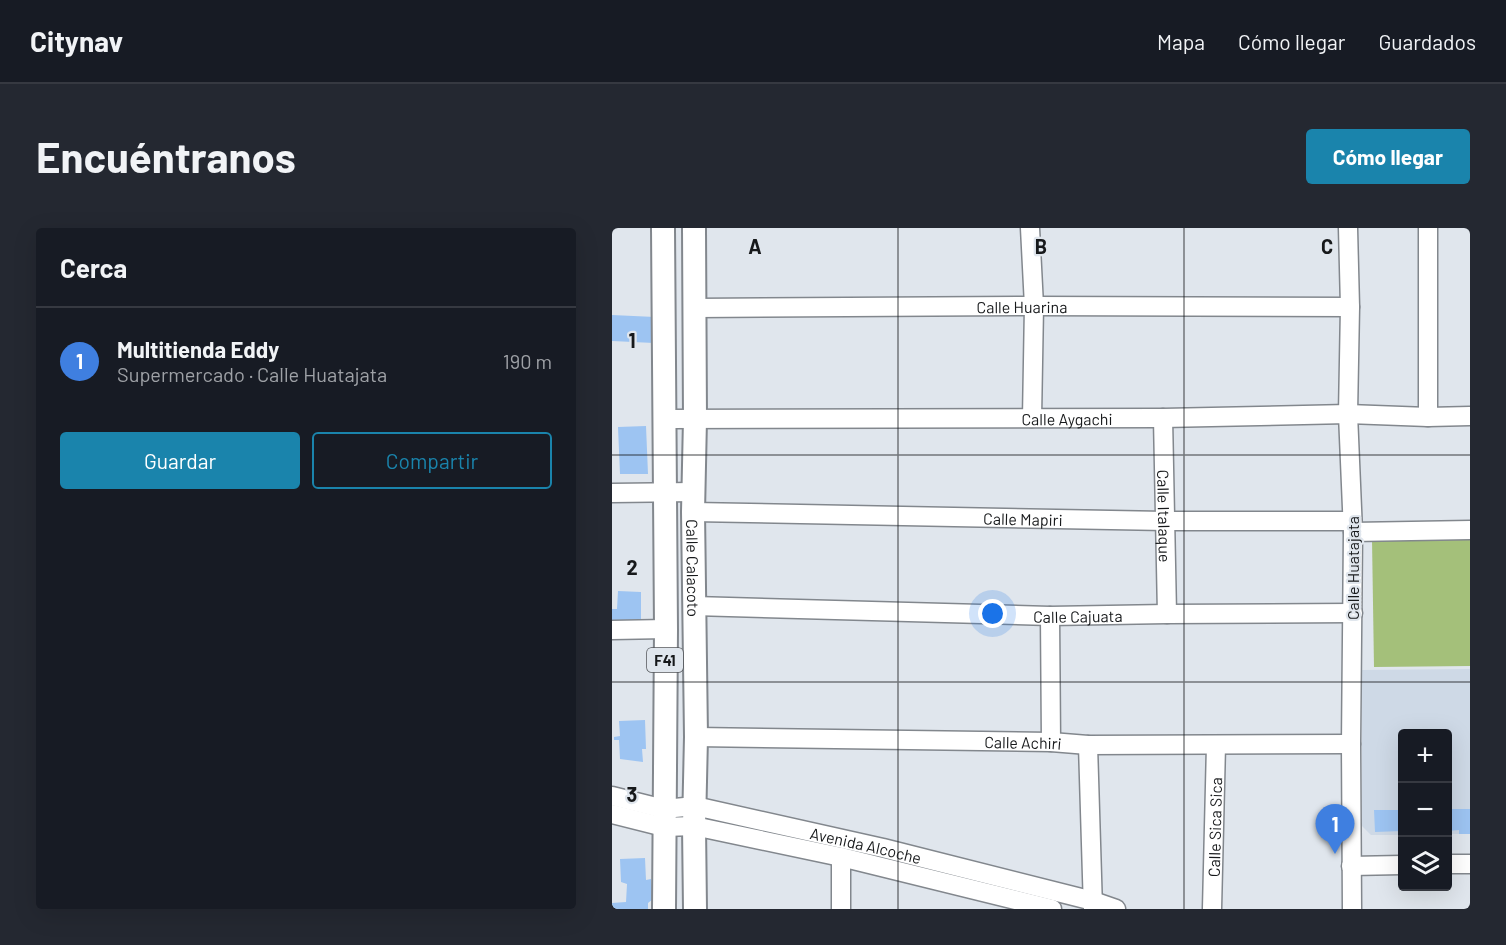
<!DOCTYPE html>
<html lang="es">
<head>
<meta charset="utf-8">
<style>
  :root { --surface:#171b24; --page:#242831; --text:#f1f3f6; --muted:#9ea1a6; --line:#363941; --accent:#1a84ac }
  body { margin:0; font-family:Barlow,sans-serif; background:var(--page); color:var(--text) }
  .controls { position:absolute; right:18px; bottom:18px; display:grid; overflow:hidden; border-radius:6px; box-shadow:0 6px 24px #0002 }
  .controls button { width:54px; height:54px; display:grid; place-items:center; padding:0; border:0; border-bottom:2px solid var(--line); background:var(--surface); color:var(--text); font:30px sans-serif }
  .you { position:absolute; left:381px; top:386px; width:21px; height:21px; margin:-15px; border:4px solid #fff; border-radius:50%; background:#1a73e8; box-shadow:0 0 0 9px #1a73e833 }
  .badge { display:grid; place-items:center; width:39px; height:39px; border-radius:50%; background:var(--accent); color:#fff; font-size:20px; font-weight:700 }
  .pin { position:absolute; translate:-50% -50px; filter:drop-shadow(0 2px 3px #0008) }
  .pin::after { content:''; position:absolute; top:32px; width:21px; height:18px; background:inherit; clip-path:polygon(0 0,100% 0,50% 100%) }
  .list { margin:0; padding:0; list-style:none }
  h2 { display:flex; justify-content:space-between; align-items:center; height:78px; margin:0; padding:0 24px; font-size:26px }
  h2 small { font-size:20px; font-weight:400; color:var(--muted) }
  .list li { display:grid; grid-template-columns:39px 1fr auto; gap:18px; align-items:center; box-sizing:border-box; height:108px; padding:0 24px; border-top:2px solid var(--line) }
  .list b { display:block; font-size:22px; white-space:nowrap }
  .list p { margin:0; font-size:20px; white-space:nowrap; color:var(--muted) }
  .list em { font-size:20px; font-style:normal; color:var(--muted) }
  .actions { display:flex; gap:12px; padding:18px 24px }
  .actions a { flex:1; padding:14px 0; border:2px solid var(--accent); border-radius:6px; text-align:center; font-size:21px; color:var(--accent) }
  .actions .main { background:var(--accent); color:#fff }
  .icon { flex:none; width:33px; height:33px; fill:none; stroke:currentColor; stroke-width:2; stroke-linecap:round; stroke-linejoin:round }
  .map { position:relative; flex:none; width:858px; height:681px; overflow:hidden; border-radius:6px }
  header { display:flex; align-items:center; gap:36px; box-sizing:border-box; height:84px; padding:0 30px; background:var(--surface); border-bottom:2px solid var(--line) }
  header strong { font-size:28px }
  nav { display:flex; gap:33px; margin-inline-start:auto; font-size:21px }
  .intro { display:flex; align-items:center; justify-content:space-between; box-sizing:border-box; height:144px; padding:0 36px }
  h1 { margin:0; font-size:42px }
  .button { padding:15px 27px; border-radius:6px; background:var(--accent); color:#fff; font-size:21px; font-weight:700 }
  main { display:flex; gap:36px; padding:0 36px }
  aside { flex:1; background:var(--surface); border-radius:6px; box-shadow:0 6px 24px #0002 }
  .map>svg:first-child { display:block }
  .built { fill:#ced9e6 }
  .green { fill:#a4c07a }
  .building { fill:#9dc4f2 }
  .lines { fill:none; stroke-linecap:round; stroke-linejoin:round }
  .minor-casing { stroke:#82878d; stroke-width:21 }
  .major-casing { stroke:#82878d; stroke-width:26 }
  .minor { stroke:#fff; stroke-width:18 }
  .major { stroke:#fff; stroke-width:22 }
  .grid { fill:none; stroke:#17191b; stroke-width:1.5; stroke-opacity:0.55 }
  .labels { text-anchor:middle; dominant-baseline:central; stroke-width:4.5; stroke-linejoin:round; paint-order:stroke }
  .shield { fill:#e0e6ed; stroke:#53565a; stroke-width:1.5 }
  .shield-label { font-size:15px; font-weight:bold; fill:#17191b }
  .street-label { font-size:16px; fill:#17191b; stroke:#e0e6ed }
  .grid-label { font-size:20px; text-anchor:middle; font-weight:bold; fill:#17191b; stroke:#e0e6ed; stroke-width:4.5; stroke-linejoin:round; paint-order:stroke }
</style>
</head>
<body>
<header>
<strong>Citynav</strong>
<nav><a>Mapa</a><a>Cómo llegar</a><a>Guardados</a></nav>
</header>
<div class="intro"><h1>Encuéntranos</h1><a class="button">Cómo llegar</a></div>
<main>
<aside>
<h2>Cerca<small></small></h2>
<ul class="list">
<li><span class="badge" style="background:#3f7fe0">1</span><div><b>Multitienda Eddy</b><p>Supermercado · Calle Huatajata</p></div><em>190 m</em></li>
</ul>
<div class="actions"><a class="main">Guardar</a><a>Compartir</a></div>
</aside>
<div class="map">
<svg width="858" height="681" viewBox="0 0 858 681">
  <rect width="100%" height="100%" fill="#e0e6ed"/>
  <path class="built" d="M858 441V606H836V506H790V607H759L750 598V442Z"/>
  <path class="green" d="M858 311V438L762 439 760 312Z"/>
  <path class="building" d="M0 87 43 89 42 115 0 113Z
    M34 198 36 246H8L6 199Z
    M6 363 29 364V396H0V381H5Z
    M33 492 34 521H30L31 534 8 531 7 512H2V509L8 508 7 493Z
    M836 581H858V606H847V602L836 603Z
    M762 582H790V603L763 604Z
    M33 630 34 652 39 651 41 671 36 675V681H0V675L14 674 15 656 9 654 8 631Z"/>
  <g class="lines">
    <g class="minor-casing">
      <g id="minor">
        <path d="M418 0 422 78 420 190"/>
        <path d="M736 0 738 79 736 186 741 304 739 516 740 681"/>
        <path id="s1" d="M83 80 422 78 738 79"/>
        <path d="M816 189V0"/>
        <path id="s2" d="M551 190 555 386"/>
        <path id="s3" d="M53 191 551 190 736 186 816 189 858 188"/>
        <path d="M0 265 82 264"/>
        <path id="s4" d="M81 284 553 293H740"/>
        <path d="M741 304 858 302"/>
        <path id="s5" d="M82 378 438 388 555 386 741 385"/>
        <path d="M438 388 439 514"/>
        <path d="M0 402 54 401"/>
        <path id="s6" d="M84 509 439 514 476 517 739 516"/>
        <path d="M476 517 481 681"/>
        <path id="s7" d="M0 568 52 581 83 578 271 620 481 673 504 681"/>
        <path d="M0 586 52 599 82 598 229 629 440 681"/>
        <path d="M836 636H858"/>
        <path d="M739 638 790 637"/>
        <path d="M229 681V629"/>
        <path id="s8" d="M600 681 604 517"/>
      </g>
    </g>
    <g class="major-casing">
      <g id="major">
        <path d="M51 0 54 401 52 681"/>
        <path id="s9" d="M82 0 83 191 81 284 84 509 82 598 83 681"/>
      </g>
    </g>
    <use href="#minor" class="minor"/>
    <use href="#major" class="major"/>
  </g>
  <path class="grid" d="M286 0V681M572 0V681M0 227H858M0 454H858"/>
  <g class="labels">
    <rect class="shield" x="35" y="420" width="36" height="24" rx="4.5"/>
    <g class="shield-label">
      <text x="53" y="432">F41</text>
    </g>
    <g class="street-label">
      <text stroke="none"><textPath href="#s1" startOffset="327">Calle Huarina</textPath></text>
      <text stroke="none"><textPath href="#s3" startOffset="402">Calle Aygachi</textPath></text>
      <text stroke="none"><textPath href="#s2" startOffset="98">Calle Italaque</textPath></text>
      <text stroke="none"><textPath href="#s4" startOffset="330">Calle Mapiri</textPath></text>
      <text transform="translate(740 340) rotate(-90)">Calle Huatajata</text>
      <text stroke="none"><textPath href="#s9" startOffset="340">Calle Calacoto</textPath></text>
      <text stroke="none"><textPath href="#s5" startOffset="384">Calle Cajuata</textPath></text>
      <text stroke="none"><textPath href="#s6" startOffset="327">Calle Achiri</textPath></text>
      <text stroke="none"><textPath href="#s8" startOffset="82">Calle Sica Sica</textPath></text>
      <text stroke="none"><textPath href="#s7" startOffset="260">Avenida Alcoche</textPath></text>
    </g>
  </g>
  <g class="grid-label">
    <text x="143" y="26">A</text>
    <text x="429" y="26">B</text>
    <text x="715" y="26">C</text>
    <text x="20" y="120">1</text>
    <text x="20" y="347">2</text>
    <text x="20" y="574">3</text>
  </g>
</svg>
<div class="controls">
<button>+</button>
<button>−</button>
<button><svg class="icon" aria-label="layers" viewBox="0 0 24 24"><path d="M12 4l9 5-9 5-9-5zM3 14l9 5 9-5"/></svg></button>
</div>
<div class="you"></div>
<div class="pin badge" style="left:723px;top:626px;background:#3f7fe0">1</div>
</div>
</main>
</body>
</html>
